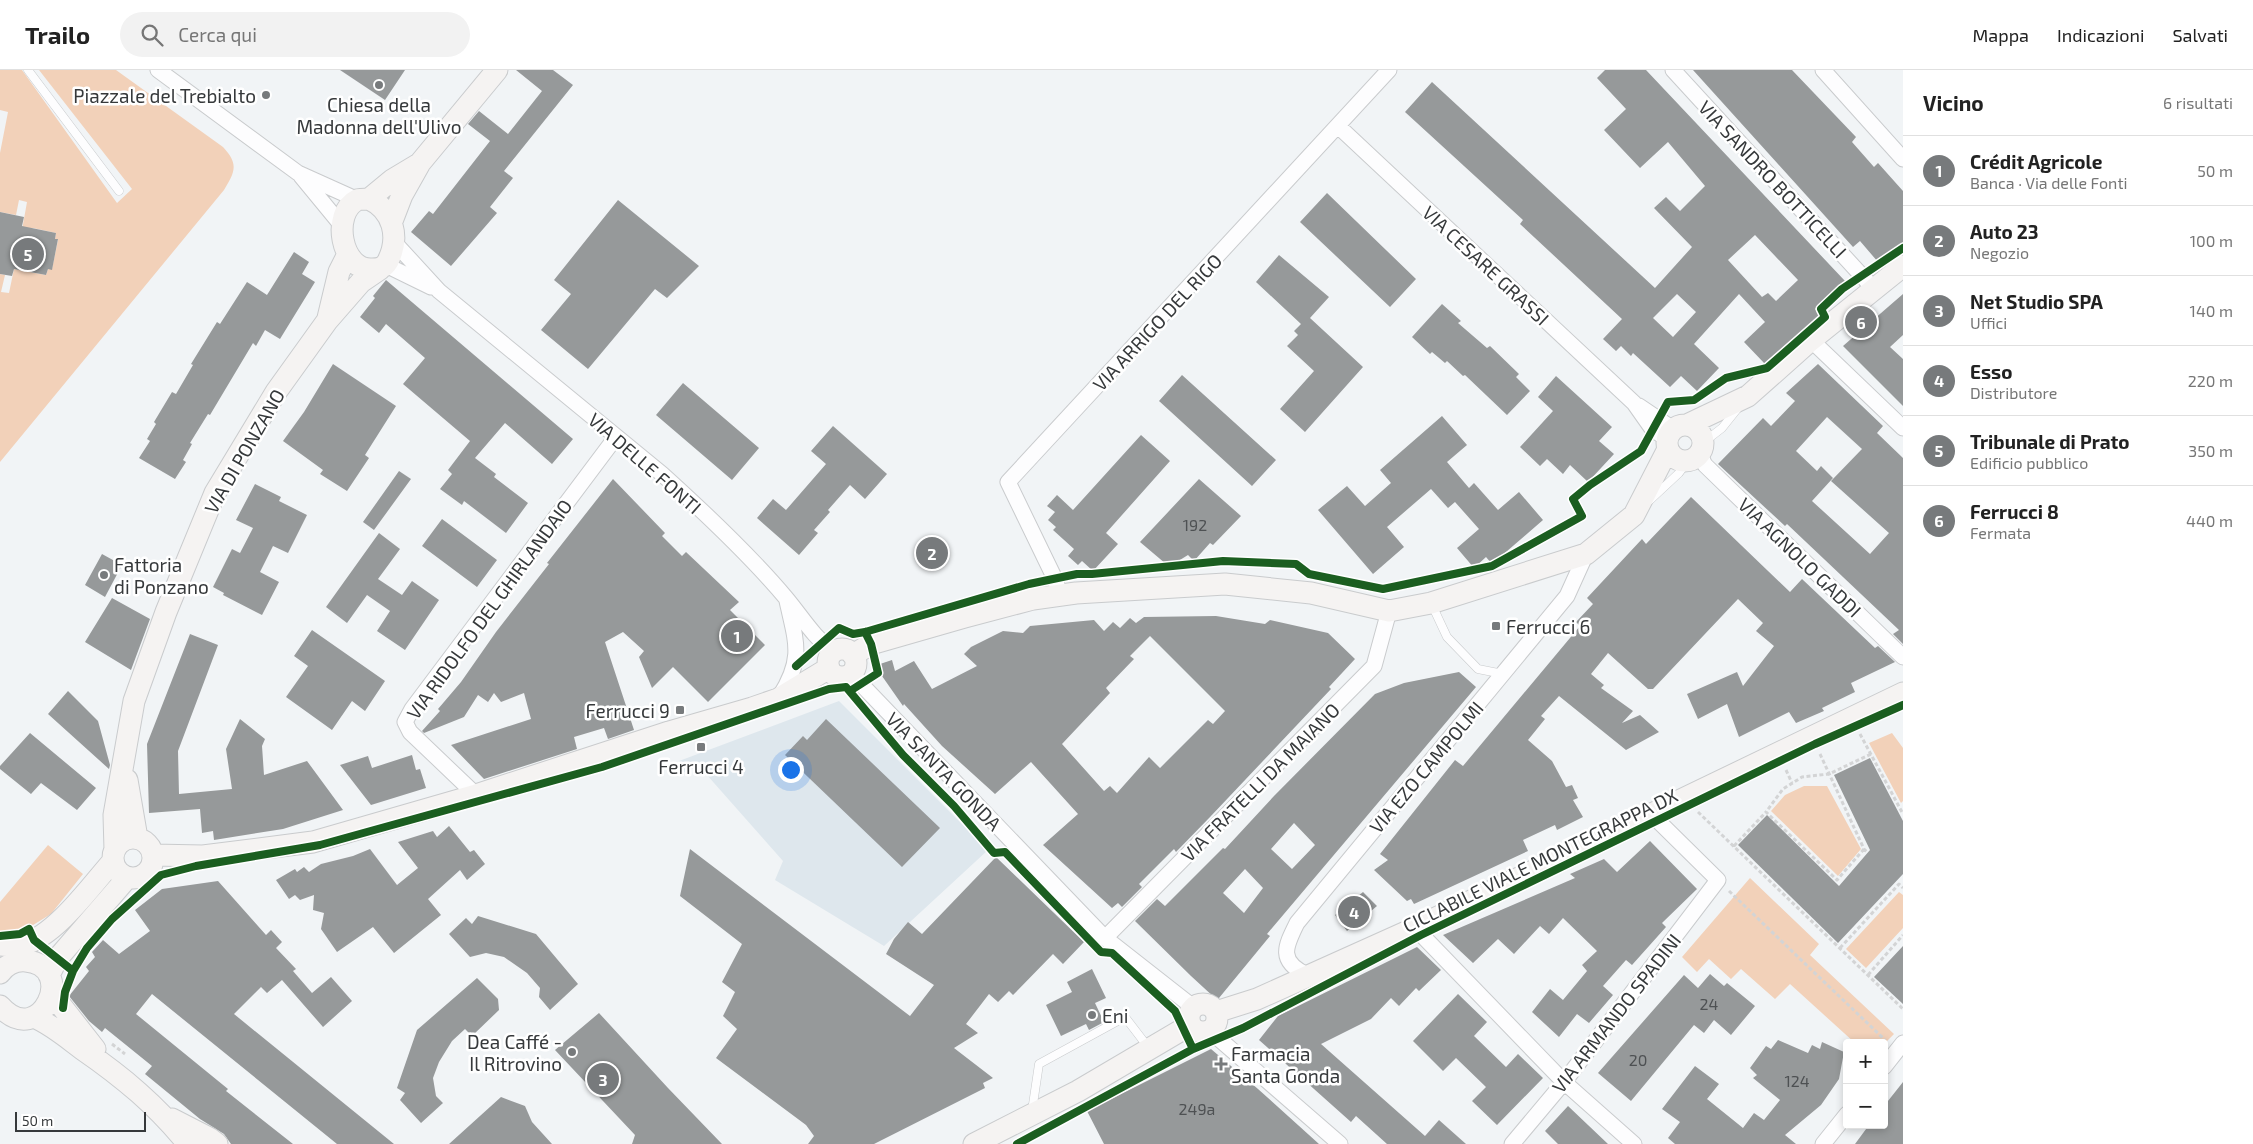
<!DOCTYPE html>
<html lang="it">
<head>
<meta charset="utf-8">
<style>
  :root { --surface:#fff; --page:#f2f2f2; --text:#222; --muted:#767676; --line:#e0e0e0; --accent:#777a7c }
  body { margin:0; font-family:"Exo 2",sans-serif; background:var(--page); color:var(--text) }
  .controls { position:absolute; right:15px; bottom:15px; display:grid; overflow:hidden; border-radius:5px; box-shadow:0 2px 8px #0003 }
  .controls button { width:45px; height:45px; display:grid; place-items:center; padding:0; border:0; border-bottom:1px solid var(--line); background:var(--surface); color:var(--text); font:25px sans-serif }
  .scale { position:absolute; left:15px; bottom:12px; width:131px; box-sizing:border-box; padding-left:5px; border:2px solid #36393b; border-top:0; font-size:14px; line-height:18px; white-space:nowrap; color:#36393b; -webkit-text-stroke:4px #fff; paint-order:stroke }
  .you { position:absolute; left:790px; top:699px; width:18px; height:18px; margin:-12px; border:4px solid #fff; border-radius:50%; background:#1a73e8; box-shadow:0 0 0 8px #1a73e833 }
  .badge { display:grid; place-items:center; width:32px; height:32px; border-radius:50%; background:var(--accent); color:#fff; font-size:16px; font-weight:700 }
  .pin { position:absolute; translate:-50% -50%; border:2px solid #fff; box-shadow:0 1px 5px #0006 }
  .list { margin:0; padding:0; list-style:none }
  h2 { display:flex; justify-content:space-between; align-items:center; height:65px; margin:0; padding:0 20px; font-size:21px }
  h2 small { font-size:16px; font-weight:400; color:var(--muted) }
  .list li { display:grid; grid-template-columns:32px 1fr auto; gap:15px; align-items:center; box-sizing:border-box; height:70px; padding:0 20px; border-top:1px solid var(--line) }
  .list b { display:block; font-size:19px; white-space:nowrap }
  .list p { margin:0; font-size:16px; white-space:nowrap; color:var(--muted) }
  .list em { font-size:16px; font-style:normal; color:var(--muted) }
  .icon { flex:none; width:28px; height:28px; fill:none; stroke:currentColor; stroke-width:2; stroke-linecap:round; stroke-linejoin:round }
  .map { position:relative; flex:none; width:1903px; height:1074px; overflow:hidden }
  header { display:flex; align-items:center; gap:30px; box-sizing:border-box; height:70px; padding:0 25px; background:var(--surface); border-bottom:1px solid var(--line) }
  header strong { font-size:24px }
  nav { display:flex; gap:28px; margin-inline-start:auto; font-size:18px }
  .search { width:350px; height:45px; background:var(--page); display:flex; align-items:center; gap:12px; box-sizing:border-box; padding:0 18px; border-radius:28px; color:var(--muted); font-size:19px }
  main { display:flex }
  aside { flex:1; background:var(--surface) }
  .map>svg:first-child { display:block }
  .built { fill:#dee7ed }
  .green { fill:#f2d1b9 }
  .building { fill:#96999a; fill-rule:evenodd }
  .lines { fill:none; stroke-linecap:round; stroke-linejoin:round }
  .lane-casing { stroke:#c9cbcd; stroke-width:9 }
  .street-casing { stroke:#c9cbcd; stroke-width:17 }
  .secondary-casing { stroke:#c9cbcd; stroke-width:23 }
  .path { stroke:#d3d4d5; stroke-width:3; stroke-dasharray:4 2.5; stroke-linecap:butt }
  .lane { stroke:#fdfdfe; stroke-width:8 }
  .street { stroke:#fdfdfe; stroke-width:15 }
  .secondary { stroke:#f5f3f2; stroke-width:21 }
  .cycleway-casing { stroke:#fff; stroke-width:11 }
  .cycleway { stroke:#1b5e20; stroke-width:8 }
  .poi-dot { fill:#777a7c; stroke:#fff; stroke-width:2 }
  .labels { text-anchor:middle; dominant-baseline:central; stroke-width:5; stroke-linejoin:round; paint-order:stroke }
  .number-label { font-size:16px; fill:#4e5153 }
  .poi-label { font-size:19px; fill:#36393b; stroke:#fff; text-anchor:start }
  .street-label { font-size:19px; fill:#36393b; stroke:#fff }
</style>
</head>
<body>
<header>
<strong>Trailo</strong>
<div class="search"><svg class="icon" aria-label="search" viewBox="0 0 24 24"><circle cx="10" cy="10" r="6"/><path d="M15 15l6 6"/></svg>Cerca qui</div>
<nav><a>Mappa</a><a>Indicazioni</a><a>Salvati</a></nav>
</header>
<main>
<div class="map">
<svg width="1903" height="1074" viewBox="0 0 1903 1074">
  <rect width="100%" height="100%" fill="#f1f4f6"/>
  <path class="built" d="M839 631 988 780 884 876 775 810 783 791 699 696 682 703 679 691Z"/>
  <path class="green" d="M0 0H22L117 133 132 119 39 0H116L223 77C239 94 235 102 224 120L0 392V204L5 205 1 222 9 223 14 199 46 205 48 199H52L58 170 55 169 56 163 33 158 22 160 27 132 19 130 16 145 0 142V83L8 42 0 40Z
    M1892 663 1903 678V731L1901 733 1869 673Z
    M1804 716H1827L1861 779 1838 806 1771 741 1785 725Z
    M48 775 83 804 51 844 20 863H0V832Z
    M1750 808 1819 874 1810 885 1894 964 1884 974 1855 973 1790 914 1775 929 1741 899 1731 909 1709 889 1697 902 1682 887Z
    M1899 822 1903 825V858L1866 898 1846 879Z"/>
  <path class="building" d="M340 0H405L385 30Z
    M516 0H553L573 15 504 101 513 108 490 137 497 143 451 196 411 162 429 141 433 144 490 71 468 54 479 41 508 64 542 21Z
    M1605 0H1646L1845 211 1815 239 1821 246 1765 294 1744 272 1765 252 1739 224 1694 274 1719 298 1697 321 1681 306 1670 317 1633 283 1631 286 1621 276 1616 281 1603 269 1622 249 1520 154 1523 150 1405 42 1432 12 1655 218 1692 177 1654 138 1666 127 1680 141 1705 116 1668 72 1640 98 1604 60 1626 39 1597 8ZM1755 165 1798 210 1776 231 1768 223 1762 227 1728 190ZM1677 224 1696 242 1673 267 1653 248Z
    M1693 0H1792L1856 67 1852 72 1874 97 1878 93 1903 121V172L1878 192 1860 171 1853 177Z
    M1327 123 1416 209 1390 237 1300 152Z
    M618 130 699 196 667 228 655 219 588 299 541 260 571 224 554 210Z
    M0 142 24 147 22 156 56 163 55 169H58L52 200 48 199 46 205 14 199 12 206 0 204Z
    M294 182 309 192 302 204 315 212 280 269 265 260 256 276 253 273 210 345 208 344 190 373 192 374 183 390 186 392 175 409 139 388 150 371 147 369 156 354 154 352 172 322 176 324 193 295 191 294 217 252 220 254 247 212 267 225Z
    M1279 185 1329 227 1310 248 1363 297 1305 362 1280 339 1314 301 1287 276 1298 265 1294 261 1301 254 1256 212Z
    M386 210 573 369 552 394 505 353 475 388 496 404 494 407 528 433 506 463 464 431 462 435 440 419 452 404 448 400 470 371 403 314 425 288 386 254 379 263 360 247 375 228 373 226Z
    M1903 224V265L1890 277 1903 289V336L1843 276Z
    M1442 234 1461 251 1458 253 1487 278 1490 276 1519 304 1516 307 1530 321 1507 345 1465 305 1463 306 1447 291 1445 293 1432 282 1430 284 1412 267Z
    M333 294 396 336 365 385 369 388 347 421 320 404 323 400 283 371 304 342Z
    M1818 294 1883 356 1877 363 1903 388V574L1893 564 1899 560 1787 454 1785 456 1718 394 1763 348 1771 356 1795 331 1786 323ZM1827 347 1862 379 1831 411 1889 463 1870 484 1812 431 1833 408 1821 396 1817 401 1796 381Z
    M1182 305 1276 390 1252 416 1159 331Z
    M1556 306 1612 357 1599 371 1614 384 1588 412 1570 395 1563 404 1547 389 1540 396 1520 377 1553 341 1538 327Z
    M683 313 759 378 732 410 656 345Z
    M1442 346 1467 375 1447 392 1469 418 1474 413 1498 440 1519 422 1543 450 1492 494 1486 487 1474 498 1457 478 1479 459 1455 432 1448 438 1431 419 1387 457 1404 477 1373 504 1318 440 1347 416 1365 436 1391 413 1380 400Z
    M833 356 887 404 865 429 850 415 828 440 830 442 814 460 818 463 799 485 757 448 773 429 786 440 826 394 811 381Z
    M1141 365 1170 391 1106 463 1118 474 1093 501 1082 491 1078 495 1068 486 1074 479 1053 460 1056 457 1048 450 1055 442 1047 436 1057 425 1073 440Z
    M399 401 411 409 374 460 363 452Z
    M613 409 665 463 662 466 682 486 686 482 739 532 730 540 765 575 708 632 673 597 652 618 639 587 644 581 623 562 605 572 634 660 608 669 604 658 574 667 577 679 484 709 451 675 531 649 524 623 501 632 494 623 488 632 478 625 464 647 424 663 422 661 440 641 438 639 461 612 496 562 549 494 547 493Z
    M1199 409 1241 446 1213 475 1210 473 1194 491 1188 485 1175 493 1166 494 1140 472Z
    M255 414 281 427 279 431 307 445 288 483 273 476 260 502 279 512 262 545 223 525 224 523 213 517 232 479 240 483 253 458 236 450Z
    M1691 427 1790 522 1802 509 1875 578 1878 576 1895 592 1851 613 1855 622 1822 638 1824 641 1796 653 1789 642 1739 667 1727 634 1698 649 1687 624 1737 602 1743 616 1774 576 1756 561 1763 553 1738 529 1653 619H1648L1608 583 1591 604 1604 615 1601 618 1633 641 1622 653 1640 645 1659 662 1626 680 1559 626 1541 646 1545 649 1528 670 1552 691 1566 717 1572 715 1578 728 1573 730 1583 747 1557 760 1555 755 1523 770 1528 781 1414 834 1411 829 1407 831 1374 800 1388 790 1380 784 1455 690 1463 696 1580 556 1576 552 1593 534 1587 528 1642 469 1646 474Z
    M442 449 497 490 477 517 422 476Z
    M379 463 400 479 378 509 402 525 412 511 439 530 405 580 377 561 390 541 367 525 347 553 326 537Z
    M102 484 122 495 105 527 85 515Z
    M112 528 150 549 131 600 85 572Z
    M1216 546 1265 554 1270 550 1328 563 1355 589 1329 617 1331 619 1211 746 1176 782 1174 779 1139 814 1142 817 1122 837 1118 833 1112 838 1043 775 1078 744 1031 692 995 724 942 676 904 634 903 636 882 606 877 595 892 590 895 601 914 591 932 619 977 596 964 584 971 577 1003 561 1023 563 1030 556 1094 550 1104 561 1113 552 1120 558 1130 548 1136 553 1144 547ZM1150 566 1225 641 1213 654 1208 650 1160 698 1149 687 1117 723 1110 716 1104 721 1062 674 1110 623 1106 618 1134 589 1130 586Z
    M312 560 385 611 365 641 352 631 332 660 286 627 308 596 294 586Z
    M190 564 218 575 178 681 179 724 232 719 226 679 240 649 265 669 262 676 264 705 307 691 343 740 283 759 214 770 213 761 202 763 200 739 149 743 147 674Z
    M1459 602 1476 617 1267 864 1270 866 1219 928 1216 929 1191 906 1135 851 1157 829 1165 836 1223 778 1225 779 1274 726 1375 624 1404 613ZM1294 753 1315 775 1292 799 1271 779ZM1245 799 1263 818 1244 843 1223 823Z
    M68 621 98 651 110 695 109 699 48 644Z
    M826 649 940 758 902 797 785 685 803 666 807 670Z
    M30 663 96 718 77 740 41 713 31 724 0 699V696Z
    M412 685 416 700 420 699 426 718 371 735 340 695 368 686 372 698Z
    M1870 688 1903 751V804L1838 873 1738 775 1767 745 1839 816 1870 780 1834 705Z
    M449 756 470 782 474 780 485 794 467 810 460 800 428 829 441 845 394 883 373 857 337 882 321 859 324 843 313 840 314 825 300 830 295 825 289 829 276 810 295 799 297 802 304 797 309 802 321 794 353 786 370 779 397 815 418 798 398 772 433 761 437 767Z
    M1650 771 1697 819 1662 853 1666 857 1632 895 1626 890 1603 916 1613 925 1589 953 1577 944 1559 967 1532 942 1550 919 1563 930 1587 901 1582 895 1597 881 1563 848 1549 864 1540 856 1514 884 1498 869 1473 893 1443 865 1575 808 1570 804 1604 789 1617 802Z
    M690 779 910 946 934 915 886 884 894 869 908 852 922 864 996 787 1084 872 1063 894 1053 884 1013 925 1009 921 998 932 989 924 966 954 978 963 954 978 993 1008 983 1013 985 1018 874 1074H808L814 1066 806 1055 716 988 737 959 723 946 735 922 722 912 742 874 680 826Z
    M218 811 266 865 271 860 282 872 276 878 296 899 293 901 312 923 331 907 352 931 323 957 282 910 267 923 261 917 234 944 394 1074H337L152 924 136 944 228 1019 226 1021 293 1074H231L224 1064 200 1049 145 1004 152 996 105 958 102 962 89 951 69 926 89 901 86 897 95 887 92 882 103 870 119 884 150 861 135 840 162 819Z
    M1363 822 1377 836 1347 861 1335 845Z
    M478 846 536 864 578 914 550 940 539 927 540 918 527 903 504 887 486 883 470 887 449 864 466 848 472 854Z
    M1903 876V934L1874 907Z
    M1417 877 1441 900 1419 921 1416 918 1399 936 1391 928 1371 949 1321 974 1425 1066 1439 1050 1466 1074H1387L1356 1046 1351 1052 1259 970 1278 946Z
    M1092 899 1106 928 1095 933 1104 952 1089 960 1086 954 1061 966 1046 935 1072 922 1067 912Z
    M1710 904 1724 916 1727 913 1755 936 1731 965 1714 950 1704 963 1694 955 1631 1031 1598 1003 1684 905 1698 918Z
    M477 908 498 929 499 940 472 966 465 959 452 971 439 992 433 1008 436 1026 443 1033 421 1053 400 1030 405 1023 397 1018 417 960Z
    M1458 924 1487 952 1474 966 1506 997 1518 984 1543 1008 1497 1055 1472 1031 1486 1017 1456 988 1443 1001 1413 971Z
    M599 943 668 1018 722 1074H632L635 1065 555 980Z
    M1778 970 1808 983 1812 975 1820 979 1822 972 1844 982 1839 1009 1821 1035 1785 1065 1796 1074H1675L1668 1068 1680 1052 1662 1039 1695 996 1719 1014 1707 1029 1743 1058 1754 1043 1764 1050 1780 1030 1753 1008 1757 1005 1750 998 1766 976 1771 979Z
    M1211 979 1258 1019 1319 1074H1104L1087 1041Z
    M1903 1012V1074H1855L1869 1055H1884V1036Z
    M501 1027 525 1036 532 1052 552 1074H449Z
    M1568 1036 1608 1074H1558L1545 1061Z"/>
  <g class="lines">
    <g class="lane-casing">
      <path id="lane" d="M28 0 119 121
        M1704 372 1722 358 1738 338
        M1650 430 1679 403 1687 392
        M1432 535 1447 567 1478 599 1503 604
        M1032 1041 1039 994 1125 947 1148 977"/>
    </g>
    <g class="street-casing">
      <path id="street" d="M158 0 298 103 358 130
        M1673 0 1874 219
        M1823 0 1903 89
        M1338 56 1634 333 1653 360 1668 369
        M301 106 343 157
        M394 172 439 221 662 404C704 442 750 485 786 528 802 547 814 568 834 582
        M386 195 431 217
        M1811 270 1903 358
        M1639 336 1673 359
        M1700 385 1705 395 1903 587
        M1060 525 1055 509 1008 412 1389 0
        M853 603 860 613 1105 868 1193 937
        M780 626C804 588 796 572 787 531
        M476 725 410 662 405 652 412 639 616 367
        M1415 858 1564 1012 1634 1074
        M1105 868 1374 596 1389 541
        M1307 905C1278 891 1285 877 1297 853L1567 526 1586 484
        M1210 961 1340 1074
        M1884 997 1903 973
        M1512 1074 1564 1012 1718 810 1650 743
        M1823 1074 1847 1044"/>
    </g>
    <g class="secondary-casing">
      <path id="secondary" d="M369 129C393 140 400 167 388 191 384 198 379 199 372 199 341 201 331 143 357 130 360 129 366 129 369 129Z
        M369 129 392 110 417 95
        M392 151 402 125 420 93 497 0
        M328 248 339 202 348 184
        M1667 373a18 18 0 1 1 36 0a18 18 0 1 1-36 0Z
        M1687 355 1748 326 1811 270 1903 196
        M828 593a14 14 0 1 1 28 0a14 14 0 1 1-28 0Z
        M853 585 871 574 965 547 1033 529 1076 523 1225 514 1311 523 1389 541 1431 533 1586 484 1634 445 1668 379
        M127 710 137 768
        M113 788a20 20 0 1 1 40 0a20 20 0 1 1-40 0Z
        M115 780 114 745 134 631 166 542 215 423 276 322 327 251 361 212 380 199
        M153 785 203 786 313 772 476 725 669 662 752 638 778 629 829 598
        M0 875C7 875 16 877 23 875 57 864 90 817 113 791
        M0 903C6 895 16 890 26 891 79 896 40 981 0 936
        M49 905 57 889 127 808
        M52 924 95 979
        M1189 948a14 14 0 1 1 28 0a14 14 0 1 1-28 0Z
        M1216 942 1257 929 1415 858 1903 623
        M34 947C52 955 66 967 82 979 124 1008 156 1035 188 1074
        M172 1049 209 1068 217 1074
        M974 1074 1078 1021 1190 955"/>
    </g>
    <path class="path" d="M1860 664 1903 744
      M1820 684 1864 779 1867 782
      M1786 700 1792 713
      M1698 742 1903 939
      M1734 776 1766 742
      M1864 779 1837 810 1766 742 1783 719 1802 707 1829 704 1871 684
      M1729 821 1885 970
      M1840 878 1899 814 1903 818
      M1868 905 1903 865
      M112 974 125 984"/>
    <use href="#lane" class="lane"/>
    <use href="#street" class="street"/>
    <use href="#secondary" class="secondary"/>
    <g class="cycleway-casing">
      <path id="cycleway" d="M796 596 839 558 853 564 865 562 1029 514 1077 504H1092L1223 491 1296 494 1309 504 1383 519 1492 496 1582 446 1573 429 1590 415 1641 381 1668 332 1694 330 1726 308 1767 298 1825 247 1821 239 1842 219 1903 178
        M850 621 878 603 871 574 865 562
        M0 866 20 864 29 859 34 870 73 901 65 922 63 938
        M73 901 87 878 112 849 161 805 196 796 320 775 602 697 829 619 846 617 903 685 954 736 994 783 1005 782 1101 882 1112 883 1175 941 1193 979
        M1017 1074 1193 979 1243 958 1421 865 1815 674 1903 635"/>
    </g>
    <use href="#cycleway" class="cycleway"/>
  </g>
  <g class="poi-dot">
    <circle cx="379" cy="15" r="5"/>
    <circle cx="266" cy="25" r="5"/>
    <circle cx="104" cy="505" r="5"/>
    <rect x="1491" y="551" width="10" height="10" rx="2.5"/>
    <rect x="675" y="635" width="10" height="10" rx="2.5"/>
    <rect x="696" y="672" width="10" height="10" rx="2.5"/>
    <circle cx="1092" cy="945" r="5"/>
    <circle cx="572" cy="982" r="5"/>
    <path d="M1218.5 986.5h5v5h5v5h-5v5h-5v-5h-5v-5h5z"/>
  </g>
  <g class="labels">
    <g class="number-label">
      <text x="1195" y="454">192</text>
      <text x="1709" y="933">24</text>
      <text x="1638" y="989">20</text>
      <text x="1797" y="1010">124</text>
      <text x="1197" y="1038">249a</text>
    </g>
    <g class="poi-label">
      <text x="256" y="25" text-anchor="end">Piazzale del Trebialto</text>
      <text x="379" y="34" text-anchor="middle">Chiesa della<tspan x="379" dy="22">Madonna dell'Ulivo</tspan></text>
      <text x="114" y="494">Fattoria<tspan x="114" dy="22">di Ponzano</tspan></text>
      <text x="1506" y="556">Ferrucci 6</text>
      <text x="670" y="640" text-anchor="end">Ferrucci 9</text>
      <text x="701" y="696" text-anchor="middle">Ferrucci 4</text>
      <text x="1102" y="945">Eni</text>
      <text x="562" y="971" text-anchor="end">Dea Caffé -<tspan x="562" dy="22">Il Ritrovino</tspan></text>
      <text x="1231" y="983">Farmacia<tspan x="1231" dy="22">Santa Gonda</tspan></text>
    </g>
    <g class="street-label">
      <text transform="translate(1773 109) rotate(47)">VIA SANDRO BOTTICELLI</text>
      <text transform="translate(1486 195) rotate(43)">VIA CESARE GRASSI</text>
      <text transform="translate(1157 252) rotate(-47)">VIA ARRIGO DEL RIGO</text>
      <text transform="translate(244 381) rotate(-60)">VIA DI PONZANO</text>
      <text transform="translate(645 393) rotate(41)">VIA DELLE FONTI</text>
      <text transform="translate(1800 487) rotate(44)">VIA AGNOLO GADDI</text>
      <text transform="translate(489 539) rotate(-54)">VIA RIDOLFO DEL GHIRLANDAIO</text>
      <text transform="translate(1426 697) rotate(-50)">VIA EZO CAMPOLMI</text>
      <text transform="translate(944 701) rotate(46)">VIA SANTA GONDA</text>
      <text transform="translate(1260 712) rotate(-45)">VIA FRATELLI DA MAIANO</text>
      <text transform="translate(1540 790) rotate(-26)">CICLABILE VIALE MONTEGRAPPA DX</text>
      <text transform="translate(1616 943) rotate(-52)">VIA ARMANDO SPADINI</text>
    </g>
  </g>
</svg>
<div class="controls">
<button>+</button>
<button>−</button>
</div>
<div class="scale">50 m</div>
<div class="you"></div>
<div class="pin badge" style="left:737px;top:566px">1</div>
<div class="pin badge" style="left:932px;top:483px">2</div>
<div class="pin badge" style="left:603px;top:1009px">3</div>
<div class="pin badge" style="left:1354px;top:842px">4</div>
<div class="pin badge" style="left:28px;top:184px">5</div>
<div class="pin badge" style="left:1861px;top:252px">6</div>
</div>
<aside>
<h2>Vicino<small>6 risultati</small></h2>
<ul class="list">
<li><span class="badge">1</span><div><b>Crédit Agricole</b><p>Banca · Via delle Fonti</p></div><em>50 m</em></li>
<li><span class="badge">2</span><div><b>Auto 23</b><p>Negozio</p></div><em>100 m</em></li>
<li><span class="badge">3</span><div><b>Net Studio SPA</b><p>Uffici</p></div><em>140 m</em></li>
<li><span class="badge">4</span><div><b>Esso</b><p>Distributore</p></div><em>220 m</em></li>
<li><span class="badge">5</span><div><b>Tribunale di Prato</b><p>Edificio pubblico</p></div><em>350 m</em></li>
<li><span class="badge">6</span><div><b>Ferrucci 8</b><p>Fermata</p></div><em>440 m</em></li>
</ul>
</aside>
</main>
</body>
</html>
